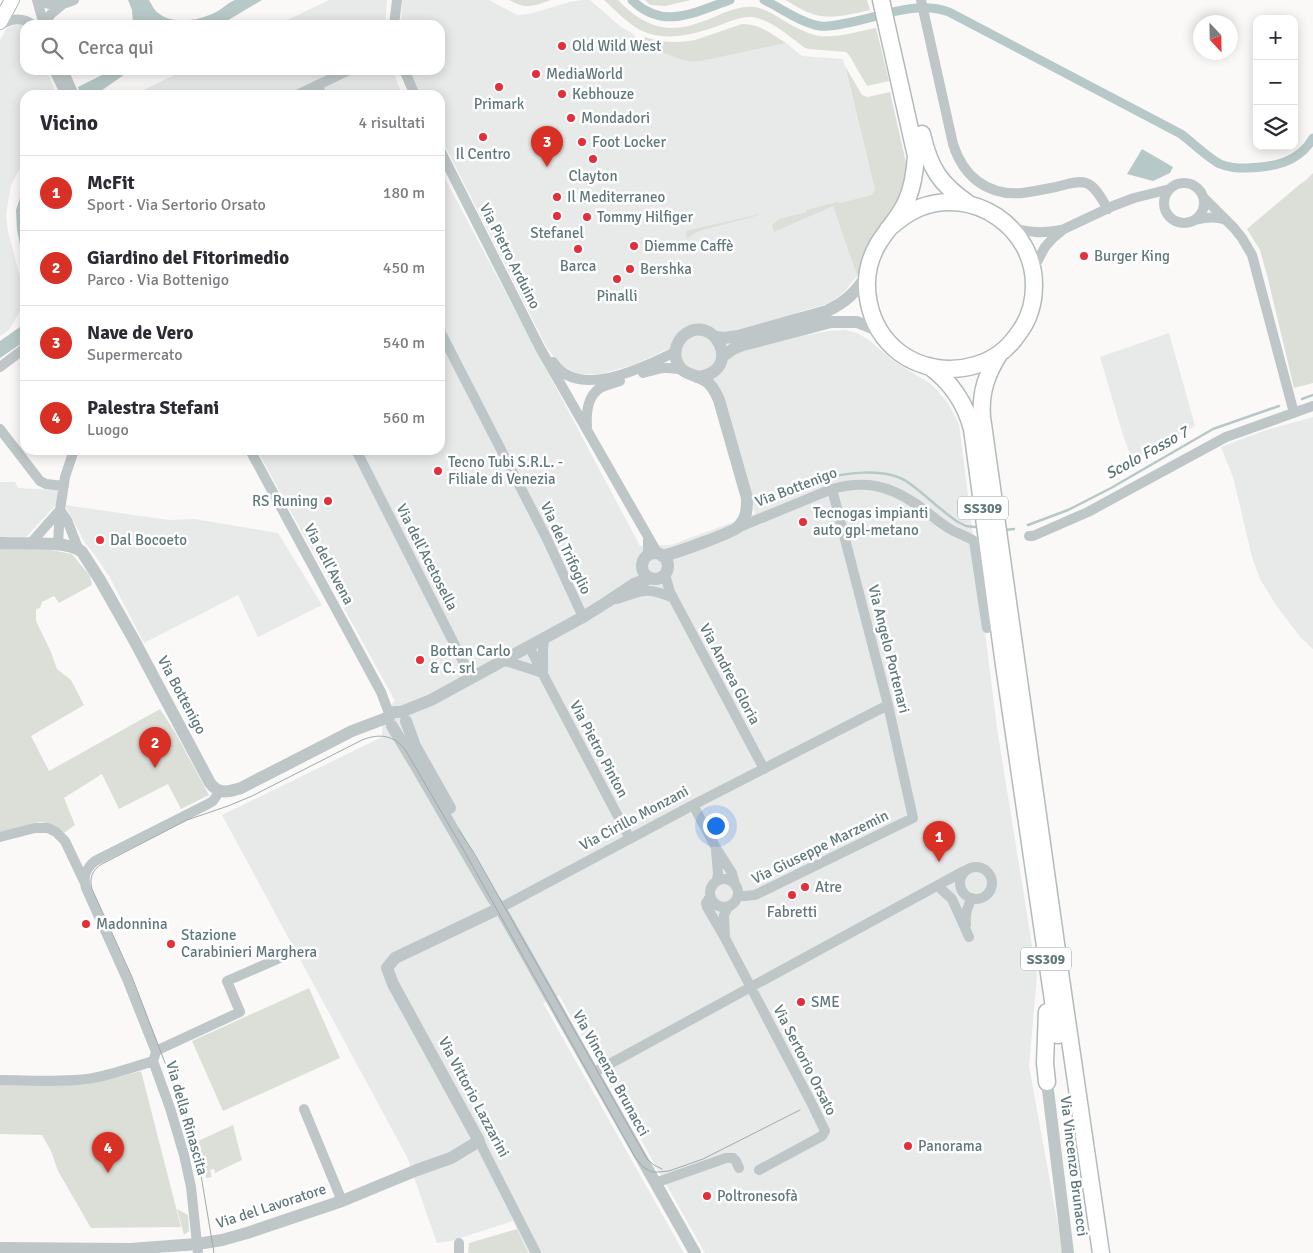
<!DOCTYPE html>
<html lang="it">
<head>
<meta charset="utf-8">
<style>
  :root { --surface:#fff; --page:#f7f7f7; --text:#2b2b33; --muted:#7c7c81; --line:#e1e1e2; --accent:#d93025 }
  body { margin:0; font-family:Signika,sans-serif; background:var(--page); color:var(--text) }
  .controls { position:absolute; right:15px; top:15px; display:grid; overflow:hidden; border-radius:10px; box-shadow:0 2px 12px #0003 }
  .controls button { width:45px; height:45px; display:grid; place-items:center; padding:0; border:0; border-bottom:1px solid var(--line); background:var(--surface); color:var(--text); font:25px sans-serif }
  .compass { position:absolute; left:1193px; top:15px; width:45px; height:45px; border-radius:50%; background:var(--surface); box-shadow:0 2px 12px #0003; rotate:158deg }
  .you { position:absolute; left:715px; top:825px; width:18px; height:18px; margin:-12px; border:4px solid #fff; border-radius:50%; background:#1a73e8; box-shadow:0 0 0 8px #1a73e833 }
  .badge { display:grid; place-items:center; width:32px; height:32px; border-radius:50%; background:var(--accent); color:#fff; font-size:16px; font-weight:700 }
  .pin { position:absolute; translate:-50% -41px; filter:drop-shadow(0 1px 2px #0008) }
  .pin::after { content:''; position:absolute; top:26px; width:18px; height:15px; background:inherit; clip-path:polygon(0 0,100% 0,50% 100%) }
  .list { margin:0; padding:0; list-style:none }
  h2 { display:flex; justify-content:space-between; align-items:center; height:65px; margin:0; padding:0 20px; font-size:21px }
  h2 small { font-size:16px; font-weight:400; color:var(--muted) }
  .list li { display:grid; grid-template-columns:32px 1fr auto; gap:15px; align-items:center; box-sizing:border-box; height:75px; padding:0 20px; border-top:1px solid var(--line) }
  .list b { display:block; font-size:19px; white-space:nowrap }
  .list p { margin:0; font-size:16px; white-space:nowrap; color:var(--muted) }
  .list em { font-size:16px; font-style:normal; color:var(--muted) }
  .icon { flex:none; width:28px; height:28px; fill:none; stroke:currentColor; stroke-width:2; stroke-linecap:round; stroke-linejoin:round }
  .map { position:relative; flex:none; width:1313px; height:1253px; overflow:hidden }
  .search { position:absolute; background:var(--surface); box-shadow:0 2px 12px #0003; left:20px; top:20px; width:425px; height:55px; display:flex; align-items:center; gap:12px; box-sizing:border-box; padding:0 18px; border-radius:15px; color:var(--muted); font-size:19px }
  .panel { position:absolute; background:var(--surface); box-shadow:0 2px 12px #0003; left:20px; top:90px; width:425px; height:365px; border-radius:15px }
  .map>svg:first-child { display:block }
  .built { fill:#e8e9e9 }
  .green { fill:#dcdfd7 }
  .water { fill:#b6c8c7 }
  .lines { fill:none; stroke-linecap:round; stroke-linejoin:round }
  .stream { stroke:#b6c8c7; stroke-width:2.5 }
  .canal { stroke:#b6c8c7; stroke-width:9 }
  .secondary-casing { stroke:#b1bbbd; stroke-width:16 }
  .primary-casing { stroke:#b2bbbc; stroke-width:19 }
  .minor { stroke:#bec6c8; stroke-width:10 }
  .tertiary { stroke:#bec6c8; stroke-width:12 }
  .secondary { stroke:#fff; stroke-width:14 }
  .primary { stroke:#fff; stroke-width:16 }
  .tram { stroke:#9eaaad; stroke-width:1 }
  .poi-dot { fill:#e22f39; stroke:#fff; stroke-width:2 }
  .labels { text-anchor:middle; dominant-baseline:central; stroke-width:5; stroke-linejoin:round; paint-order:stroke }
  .shield { fill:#fff; stroke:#90a0a3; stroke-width:1 }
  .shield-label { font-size:14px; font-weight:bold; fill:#60787c }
  .poi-label { font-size:15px; fill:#60787c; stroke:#fff; text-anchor:start }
  .street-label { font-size:15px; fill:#60787c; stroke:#fff }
  .water-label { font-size:16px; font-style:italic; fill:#5a7474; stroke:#fff }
</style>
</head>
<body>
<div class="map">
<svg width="1313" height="1253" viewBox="0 0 1313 1253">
  <rect width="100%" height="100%" fill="#faf9f8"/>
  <path class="built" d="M329 0H387L385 25H277Z
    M402 0H489L517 15 529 14 570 2 581 0H590L621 27 632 33 642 45 692 62 702 61 786 43 802 56 843 59 875 190 871 195 779 219 774 231 833 205 857 276 845 291 830 303 799 312 808 335 828 331 845 330 857 333 869 340 891 359 903 367 931 384 948 403 959 424 997 728 1037 976 1029 1066 1063 1253H705L559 995 543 1003 684 1253H528L513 1221 451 1241 437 1243 407 1157 222 815 382 737 383 713 395 701 257 450H440V169L640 546 671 545 755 514 742 467 715 384 676 364 668 349 633 365 601 374H577L561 366 547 348 440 136V95H420L409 70H440V25H401Z
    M18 24 25 25V70H46L54 87 55 95H25V159L11 185 6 215 8 231 22 285 23 298 19 313 9 330 0 336V40L7 28Z
    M185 70H388L394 73 402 95H133Z
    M1169 333 1195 426 1132 460 1122 432 1100 357Z
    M1313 417V649L1300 637 1276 605 1260 579 1252 557 1233 477 1221 447 1263 431Z
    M0 482H15L18 488 58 490 56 505 26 537 0 538Z
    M65 505 168 520 194 519 278 533 322 605 258 637 238 595 144 643 109 576 94 554 85 543Z"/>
  <path class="green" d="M509 0H551C533 6 527 10 509 0Z
    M604 0H618C639 22 662 34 692 25 702 22 712 18 721 14 732 10 743 6 754 7 769 9 782 20 795 27 803 31 812 35 820 36 838 38 859 31 876 28L889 81 867 86 849 55 846 52 809 49 805 48C791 38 770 19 752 17 740 16 726 23 715 27 692 35 664 42 640 30 627 23 615 10 604 0Z
    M645 0H691L665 6 650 5Z
    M785 0H867L870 10C851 14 828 21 810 13 801 10 793 4 785 0Z
    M742 24C760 24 771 34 786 43L702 61 692 62 680 59 642 45 645 37C662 43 678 43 695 40Z
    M845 66 862 95 867 97 890 92 907 167 905 181 900 195 895 207 871 237 865 249 860 270 857 276 833 206 774 232 772 225 779 219 806 212 807 210 837 202 840 203 871 195 875 190Z
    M1313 173V383L1294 388 1268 279 1260 250 1247 229 1299 185 1306 180Z
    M759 214V215L699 231 693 234 687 239 686 231Z
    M0 548H41L72 554 90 576 92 585 59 603 54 596 42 602 40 608 36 609V621L51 652 57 669 71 680 84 705 31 736 49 771 160 709 176 734 209 795 181 809 168 784 119 809 102 774 64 798 75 825 64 833 51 824 40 822 0 832Z
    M309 988 340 1058 223 1111 192 1041Z
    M141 1071 181 1227 91 1228 58 1171 51 1151 42 1135 0 1134V1083L119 1077Z
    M233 1125 242 1160 215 1173 214 1169 210 1170 212 1177 206 1178 198 1141Z
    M177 1209 188 1215 189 1231 184 1235Z
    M517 1229 528 1253H468L469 1243Z"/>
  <path class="water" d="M128 0H149C152 5 154 10 158 13 174 26 202 20 218 11 223 8 229 2 235 0 240 0 256 0 262 0L220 25H133L132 10Z
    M108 70H131L95 95H81L78 87 102 75Z
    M1142 149 1173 167 1170 173 1153 181 1127 174Z
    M25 183V268L17 230 16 210Z
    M25 320V341L0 358V341L20 327Z"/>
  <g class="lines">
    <path class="stream" d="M1302 399 1313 395
      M816 481C842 473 886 466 909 483 926 495 941 511 958 522L966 526 975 527
      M1028 525 1068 510 1111 488 1213 429 1279 406
      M1005 530 1014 529"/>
    <path class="canal" d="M632 0C663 31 695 12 730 0
      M764 0C781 8 803 24 820 26 829 27 838 25 847 23 881 17 915 0 949 12L1181 134C1192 142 1208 158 1220 164 1229 168 1238 168 1247 168 1273 167 1299 163 1313 138"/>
    <g class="secondary-casing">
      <path id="secondary" d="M0 22 12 0"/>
    </g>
    <g class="primary-casing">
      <path id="primary" d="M881 0 916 156C915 171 913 186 907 200 900 217 887 229 878 244 857 280 867 328 900 353 922 369 950 373 976 365 993 360 1008 349 1018 334 1029 320 1034 303 1034 285 1034 227 973 186 919 208 907 213 897 221 888 229
        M922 134C930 169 940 184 969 204
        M1000 353C987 373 980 392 982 417L1061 979 1101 1253
        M929 366C951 382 965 402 972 429L1004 665 1058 1035
        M1047 1012 1045 1063 1047 1082"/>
    </g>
    <path class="minor" d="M37 0 44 25
      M40 0C53 8 61 5 74 0
      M921 0 953 144C963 176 987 196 1022 193 1033 192 1044 189 1056 187 1065 185 1077 180 1086 183 1096 186 1102 200 1108 209
      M44 24 51 14 62 5
      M0 25C11 19 22 16 33 25
      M394 25 397 0
      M54 70 66 95
      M63 70 74 95
      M404 70 415 95
      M317 85 322 95
      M297 95 349 70
      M440 150 540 348 658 554
      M1164 203a20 20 0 1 1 40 0a20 20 0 1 1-40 0Z
      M1203 197 1234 228 1242 238 1252 255 1294 413
      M1195 220C1206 217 1216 216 1226 220
      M1011 228C1031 232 1041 234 1061 230
      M1033 269 1045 247 1053 238 1064 229 1113 206 1134 198 1170 189
      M440 331 547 539 583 617
      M553 362C578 401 644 367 675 352
      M0 367 25 348
      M643 373C661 368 665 366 683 370
      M587 426C586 412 588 396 600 388 606 385 614 383 620 381
      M0 429 40 481 46 484 64 486
      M250 450 381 692 390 716
      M356 450 471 677
      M60 510 67 520 78 548
      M737 528 832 489C864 480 888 485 916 504 928 512 938 522 950 529 958 534 967 536 974 541L987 628
      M1029 536H1033L1088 512 1226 437 1313 406
      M30 544 60 510
      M58 544 60 510 65 477 74 450
      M647 557 648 550V539
      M665 575 670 592 764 769
      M617 599C643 591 645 586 673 598
      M529 646 546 680 630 839
      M500 661 509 662 543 673
      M543 672C544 660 541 649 545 637
      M693 805 716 848 732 873 735 884
      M0 837 35 828H48L56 832 65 841 84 881
      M716 851 718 873 717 880
      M960 883a16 16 0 1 1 32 0a16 16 0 1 1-32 0Z
      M710 893a14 14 0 1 1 28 0a14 14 0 1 1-28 0Z
      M941 889 952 899 969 937
      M738 895 744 896 755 895 913 818 888 705 832 489
      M710 897 706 903 707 907 725 938 724 915 728 907
      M500 908 693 805 888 705
      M966 925C965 914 967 908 972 898
      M725 938 813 1106 825 1131 822 1136 759 1170
      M156 1052 127 979 86 888C83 877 85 869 95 861L208 804 213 801 220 791
      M593 1073 964 871
      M0 1080C29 1080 65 1083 93 1078 114 1074 134 1067 153 1061
      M304 1109 342 1201
      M479 1141 536 1253
      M655 1183 726 1158H733L736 1161 739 1168
      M459 1243V1253
      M198 1253 191 1187 184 1155 170 1108 153 1061 156 1052 160 1049 240 1012 227 981 280 958"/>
    <path class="tertiary" d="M716 337 724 338 738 336 827 311C846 302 856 292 867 275
      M722 357 733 349 743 345 831 322H857L880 331
      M0 543C19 544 69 540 82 552L100 580 134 640 210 783C219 795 228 792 241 788L352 731 389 717 392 713 395 712H401L431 700 583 617 607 602 634 584 651 578
      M642 566a13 13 0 1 1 26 0a13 13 0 1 1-26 0Z
      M662 556C673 554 732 533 738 527 747 518 747 509 747 498L719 400C716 393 712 385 706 381 694 373 681 376 676 359 674 351 677 343 682 337 712 308 747 372 697 377
      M406 721 415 746 450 808
      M392 726 416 766 492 897 500 908 695 1253
      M1047 1082 1068 1253
      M0 1248 130 1249 197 1244 222 1240 247 1233 342 1201 417 1170 451 1158 479 1141 393 984 387 968 395 958 500 908"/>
    <use href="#secondary" class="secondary"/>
    <use href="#primary" class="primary"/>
    <path class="tram" d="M459 830 474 853 647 1159 654 1165 662 1169
      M214 1253 199 1163 184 1112 132 977 92 889C89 878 92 870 102 864L187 820 228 806 252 796 362 740C379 733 395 735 406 751L467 856 635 1157 643 1167 652 1172H659L669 1171 703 1159 800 1110"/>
  </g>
  <g class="poi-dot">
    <circle cx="562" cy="46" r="5"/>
    <circle cx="536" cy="74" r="5"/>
    <circle cx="499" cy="87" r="5"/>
    <circle cx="562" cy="94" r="5"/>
    <circle cx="571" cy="118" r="5"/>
    <circle cx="483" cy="137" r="5"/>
    <circle cx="582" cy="142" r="5"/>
    <circle cx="593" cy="159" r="5"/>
    <circle cx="557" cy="197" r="5"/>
    <circle cx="557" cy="216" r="5"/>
    <circle cx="587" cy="217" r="5"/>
    <circle cx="634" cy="246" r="5"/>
    <circle cx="578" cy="249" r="5"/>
    <circle cx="1084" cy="256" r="5"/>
    <circle cx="630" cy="269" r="5"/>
    <circle cx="617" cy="279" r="5"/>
    <circle cx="438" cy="471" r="5"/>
    <circle cx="328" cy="501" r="5"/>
    <circle cx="803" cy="522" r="5"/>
    <circle cx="100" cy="540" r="5"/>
    <circle cx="420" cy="660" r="5"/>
    <circle cx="805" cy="887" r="5"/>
    <circle cx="792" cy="895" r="5"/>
    <circle cx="86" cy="924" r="5"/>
    <circle cx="171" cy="944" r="5"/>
    <circle cx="801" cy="1002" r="5"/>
    <circle cx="908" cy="1146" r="5"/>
    <circle cx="707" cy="1196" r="5"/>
  </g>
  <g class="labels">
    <g class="shield">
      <rect x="958" y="496.5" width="50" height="23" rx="4"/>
      <rect x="1021" y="947.5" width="50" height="23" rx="4"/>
    </g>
    <g class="shield-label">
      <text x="983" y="508">SS309</text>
      <text x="1046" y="959">SS309</text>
    </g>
    <g class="poi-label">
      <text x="572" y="46">Old Wild West</text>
      <text x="546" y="74">MediaWorld</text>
      <text x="572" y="94">Kebhouze</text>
      <text x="499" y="104" text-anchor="middle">Primark</text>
      <text x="581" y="118">Mondadori</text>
      <text x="592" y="142">Foot Locker</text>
      <text x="483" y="154" text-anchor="middle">Il Centro</text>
      <text x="593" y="176" text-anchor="middle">Clayton</text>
      <text x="567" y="197">Il Mediterraneo</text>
      <text x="597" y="217">Tommy Hilfiger</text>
      <text x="557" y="233" text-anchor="middle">Stefanel</text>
      <text x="644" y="246">Diemme Caffè</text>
      <text x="1094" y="256">Burger King</text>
      <text x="578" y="266" text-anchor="middle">Barca</text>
      <text x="640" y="269">Bershka</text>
      <text x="617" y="296" text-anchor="middle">Pinalli</text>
      <text x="448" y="462">Tecno Tubi S.R.L. -<tspan x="448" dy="17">Filiale di Venezia</tspan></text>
      <text x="318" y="501" text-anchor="end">RS Runing</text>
      <text x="813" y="513">Tecnogas impianti<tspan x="813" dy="17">auto gpl-metano</tspan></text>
      <text x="110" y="540">Dal Bocoeto</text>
      <text x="430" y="651">Bottan Carlo<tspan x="430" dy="17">&amp; C. srl</tspan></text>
      <text x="815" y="887">Atre</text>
      <text x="792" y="912" text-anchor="middle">Fabretti</text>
      <text x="96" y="924">Madonnina</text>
      <text x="181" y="935">Stazione<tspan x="181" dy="17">Carabinieri Marghera</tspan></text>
      <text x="811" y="1002">SME</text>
      <text x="918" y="1146">Panorama</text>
      <text x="717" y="1196">Poltronesofà</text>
    </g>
    <g class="street-label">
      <text transform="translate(510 256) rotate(63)">Via Pietro Arduino</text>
      <text transform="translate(796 487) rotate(-21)">Via Bottenigo</text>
      <text transform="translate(566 548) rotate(65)">Via del Trifoglio</text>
      <text transform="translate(427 557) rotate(63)">Via dell'Acetosella</text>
      <text transform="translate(329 564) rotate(62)">Via dell'Avena</text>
      <text transform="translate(889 649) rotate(76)">Via Angelo Portenari</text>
      <text transform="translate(730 674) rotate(62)">Via Andrea Gloria</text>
      <text transform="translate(182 695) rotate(62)">Via Bottenigo</text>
      <text transform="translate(599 749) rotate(62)">Via Pietro Pinton</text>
      <text transform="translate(634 818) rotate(-28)">Via Cirillo Monzani</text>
      <text transform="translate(820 847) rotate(-26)">Via Giuseppe Marzemin</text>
      <text transform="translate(805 1060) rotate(63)">Via Sertorio Orsato</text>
      <text transform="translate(611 1073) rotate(61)">Via Vincenzo Brunacci</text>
      <text transform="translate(474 1097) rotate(62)">Via Vittorio Lazzarini</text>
      <text transform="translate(187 1118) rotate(74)">Via della Rinascita</text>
      <text transform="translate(1074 1166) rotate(83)">Via Vincenzo Brunacci</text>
      <text transform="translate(271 1206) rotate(-18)">Via del Lavoratore</text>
    </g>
    <g class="water-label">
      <text transform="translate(1147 453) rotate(-29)">Scolo Fosso 7</text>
    </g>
  </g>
</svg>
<div class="controls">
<button>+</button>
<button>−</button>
<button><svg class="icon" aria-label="layers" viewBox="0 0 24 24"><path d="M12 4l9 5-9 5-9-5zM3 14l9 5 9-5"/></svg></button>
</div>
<svg class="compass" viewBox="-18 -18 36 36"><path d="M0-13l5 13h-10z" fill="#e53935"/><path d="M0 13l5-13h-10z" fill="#7c7c81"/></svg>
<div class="you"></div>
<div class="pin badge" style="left:939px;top:862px">1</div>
<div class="pin badge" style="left:155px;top:768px">2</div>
<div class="pin badge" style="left:547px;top:167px">3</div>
<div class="pin badge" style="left:108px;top:1173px">4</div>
<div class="search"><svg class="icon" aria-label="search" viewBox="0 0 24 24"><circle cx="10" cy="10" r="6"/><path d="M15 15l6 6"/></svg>Cerca qui</div>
<section class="panel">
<h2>Vicino<small>4 risultati</small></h2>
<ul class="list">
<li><span class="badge">1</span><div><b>McFit</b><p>Sport · Via Sertorio Orsato</p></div><em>180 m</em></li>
<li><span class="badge">2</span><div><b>Giardino del Fitorimedio</b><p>Parco · Via Bottenigo</p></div><em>450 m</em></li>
<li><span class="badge">3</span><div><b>Nave de Vero</b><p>Supermercato</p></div><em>540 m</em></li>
<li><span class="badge">4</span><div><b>Palestra Stefani</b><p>Luogo</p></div><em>560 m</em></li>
</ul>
</section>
</div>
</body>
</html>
